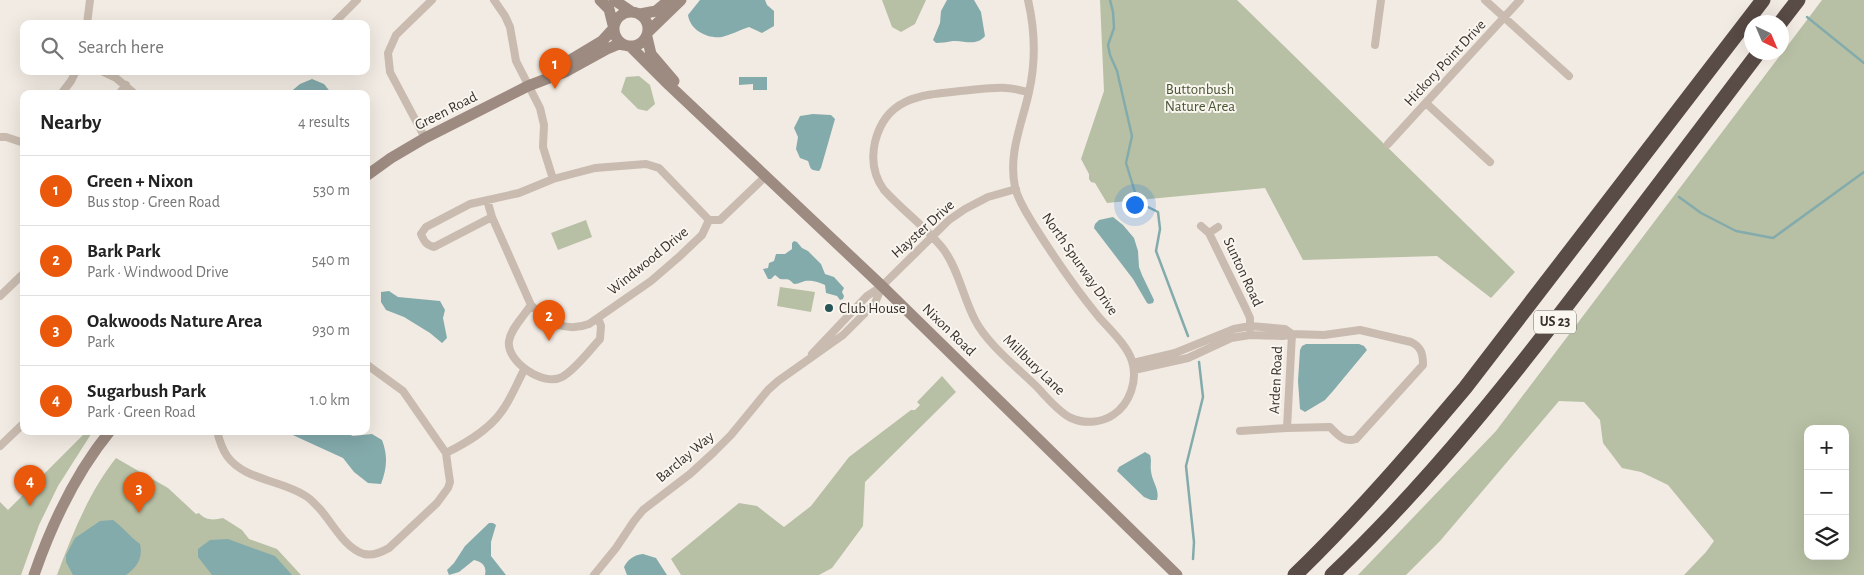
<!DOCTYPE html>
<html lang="en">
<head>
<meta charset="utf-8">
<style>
  :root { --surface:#fff; --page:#f2f2f2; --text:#222; --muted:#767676; --line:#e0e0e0; --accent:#ea580c }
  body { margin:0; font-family:"Alegreya Sans",sans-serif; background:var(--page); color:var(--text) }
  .controls { position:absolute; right:15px; bottom:15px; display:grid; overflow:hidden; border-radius:10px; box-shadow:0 5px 20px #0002 }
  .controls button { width:45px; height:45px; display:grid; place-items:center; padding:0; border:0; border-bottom:1px solid var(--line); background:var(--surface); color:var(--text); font:25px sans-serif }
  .compass { position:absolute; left:1744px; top:15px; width:45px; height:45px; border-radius:50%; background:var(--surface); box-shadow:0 5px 20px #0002; rotate:136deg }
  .you { position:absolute; left:1134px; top:204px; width:18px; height:18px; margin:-12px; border:4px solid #fff; border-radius:50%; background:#1a73e8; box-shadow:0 0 0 8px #1a73e833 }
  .badge { display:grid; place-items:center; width:32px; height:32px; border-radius:50%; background:var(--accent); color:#fff; font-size:16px; font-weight:700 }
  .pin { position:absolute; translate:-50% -41px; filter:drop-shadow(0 1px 2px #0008) }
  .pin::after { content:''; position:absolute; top:26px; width:18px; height:15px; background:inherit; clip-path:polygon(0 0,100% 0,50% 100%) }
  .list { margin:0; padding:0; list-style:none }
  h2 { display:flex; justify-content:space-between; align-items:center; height:65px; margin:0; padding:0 20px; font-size:21px }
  h2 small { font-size:16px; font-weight:400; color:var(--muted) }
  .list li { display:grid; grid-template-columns:32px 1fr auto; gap:15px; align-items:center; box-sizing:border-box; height:70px; padding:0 20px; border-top:1px solid var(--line) }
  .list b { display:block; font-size:19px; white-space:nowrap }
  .list p { margin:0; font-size:16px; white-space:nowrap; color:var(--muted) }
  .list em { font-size:16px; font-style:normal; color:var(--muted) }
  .icon { flex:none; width:28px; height:28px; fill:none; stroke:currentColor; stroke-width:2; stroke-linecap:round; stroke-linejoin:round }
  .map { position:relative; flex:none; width:1864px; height:575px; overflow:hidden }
  .search { position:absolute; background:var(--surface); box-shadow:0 5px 20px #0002; left:20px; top:20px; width:350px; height:55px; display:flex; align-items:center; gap:12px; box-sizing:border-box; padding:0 18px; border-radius:10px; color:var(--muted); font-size:19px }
  .panel { position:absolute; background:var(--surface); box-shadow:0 5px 20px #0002; left:20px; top:90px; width:350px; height:345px; border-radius:10px }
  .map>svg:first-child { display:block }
  .green { fill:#b7c0a4; fill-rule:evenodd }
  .water { fill:#84abac }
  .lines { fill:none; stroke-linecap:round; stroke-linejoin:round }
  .stream { stroke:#84abac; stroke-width:2.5 }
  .street { stroke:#c9bbaf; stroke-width:8 }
  .secondary { stroke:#9d8b81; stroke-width:11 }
  .highway { stroke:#594b45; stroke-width:15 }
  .poi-dot { fill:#265457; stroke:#f9f5ef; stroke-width:2 }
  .labels { text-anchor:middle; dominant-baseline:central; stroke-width:4; stroke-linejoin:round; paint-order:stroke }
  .shield { fill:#f9f5ef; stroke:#736b66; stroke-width:1 }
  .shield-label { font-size:14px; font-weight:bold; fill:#39302c }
  .street-label { font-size:15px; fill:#39302c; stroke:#f9f5ef }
  .park-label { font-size:15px; fill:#495533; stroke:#f9f5ef }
  .poi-label { font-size:15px; fill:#39302c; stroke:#f9f5ef; text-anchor:start }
</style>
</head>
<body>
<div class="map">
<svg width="1864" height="575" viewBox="0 0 1864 575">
  <rect width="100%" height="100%" fill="#f2ebe3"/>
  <path class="green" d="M882 0H926L915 24 901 32 892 27Z
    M1100 0H1237L1515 272 1491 298 1437 256 1303 260 1265 188 1107 203 1095 183 1091 182 1089 179V174L1081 159 1104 91Z
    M1822 0H1864V575H1684L1706 552 1714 541 1668 485 1641 472 1622 468 1603 443 1600 420 1584 402 1559 401 1440 541 1406 575H1358L1496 431ZM1808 429H1845V556H1808Z
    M639 76 650 85 655 104 647 111 638 109 621 92 626 77Z
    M586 220 592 237 558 250 551 233Z
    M780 287 815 292 811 312 777 306Z
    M942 376 956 392 865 482 863 526 832 568 819 575H681L671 559 739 503 757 506 784 527 811 506 849 457 911 410H915L920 405 917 402Z
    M87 431H93L58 486 39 525 21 575H0V502L8 510Z
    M116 458 168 488 196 514 199 513C206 521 214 520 223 518L242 530 249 539 277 549 301 575H57C72 535 89 492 116 458Z"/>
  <path class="water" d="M700 0H765L767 5 774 11V26L762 33 749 27C740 30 730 35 722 37 707 39 690 30 688 15Z
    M947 0H974L981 12 985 36C976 47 964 40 953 41 947 42 942 43 936 43L933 40 940 23 941 11Z
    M739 77H767V90H753V84L739 85Z
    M312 79 324 84 332 94H288L300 84Z
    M813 114 831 115 835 119 821 168 819 171C809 170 811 168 808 161L800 158 796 149 798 137 794 128 800 116Z
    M1113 217 1123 225 1134 238 1138 251 1139 267 1142 275 1154 300 1153 303 1149 304 1147 303 1133 279 1094 228 1095 224 1099 220Z
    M794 241 797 242 802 248 808 251 821 264 825 274 834 277 844 288 842 292 844 296 843 299 840 300 837 296 826 293 825 285C819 282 808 279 802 282 799 283 797 284 794 284 787 277 789 280 780 279L775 275 771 279H768L763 269 768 268 769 263 774 261 776 254H785L792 249V243Z
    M389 291 398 297 440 301 445 310 443 318 447 338 442 343 430 333 404 317 386 310 381 302V292Z
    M1306 344H1359L1364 346 1367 350 1333 391 1325 400 1305 412 1300 409 1298 381 1300 350 1302 346Z
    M284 431H341L353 436 372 434 382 440C388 456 387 468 381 484L368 483 354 472 343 458Z
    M1145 452 1150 455C1152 461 1150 465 1151 471 1152 482 1160 489 1157 500H1151L1144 497 1117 471 1119 467Z
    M113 520C124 528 129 536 140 544 143 557 138 567 126 575H73L66 562V555L75 538 100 521Z
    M489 523H493L496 525 491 542V556L506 575H485C487 566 482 562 474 560L459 572 449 575 447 570 454 563 465 546Z
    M228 539 275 556 292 575H212L198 557V549L210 540Z
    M643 554 656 558 667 575H627L624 567C628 559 634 555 643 554Z"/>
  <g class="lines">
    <path class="stream" d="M1110 0 1113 12 1114 28 1108 45 1110 55 1117 71 1132 136 1126 163 1138 202 1158 212 1160 229 1156 251 1188 336
      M1807 17 1864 63
      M1679 197 1701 213 1736 231 1773 238 1864 172
      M1193 559 1194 542 1186 466 1203 397 1199 362"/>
    <path class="street" d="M494 0 505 16 510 27 516 61 540 108 544 125 543 147 553 179
      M1028 0C1035 30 1036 61 1029 92 1022 124 1008 153 1015 187 1018 201 1028 215 1035 227 1054 257 1075 288 1098 316 1109 329 1127 345 1132 361 1138 380 1130 404 1113 415 1101 423 1084 424 1071 418 1060 413 1046 397 1038 388 1019 369 987 344 975 320 963 297 959 271 944 250 927 228 903 211 884 190 873 175 871 160 875 142 886 97 921 95 960 91 975 90 991 87 1006 88 1014 88 1021 91 1029 92
      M1485 0 1569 76
      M87 24 90 0
      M333 24 357 0
      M1375 45 1381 0
      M101 71 116 78 135 94
      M61 94 71 81 76 71
      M119 94 126 85
      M1427 104 1490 162
      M0 137H6L24 143
      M425 138 390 72 388 53 396 35 432 0
      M1388 144 1520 0
      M487 200 492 217 531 305C524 316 511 328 509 341 506 362 544 387 562 377 575 370 590 350 600 339L601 326 598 318
      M492 217 434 247C426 245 424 241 421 234L426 227 470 204 519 193 553 179 595 168 646 164 659 168 709 220
      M1201 226 1209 233 1246 309 1250 318V330
      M1209 233 1218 227
      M0 296 24 273
      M531 305C548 322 565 333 589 324L651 281 680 256 702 235 709 220H720L766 176
      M812 354 867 296 882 286 949 220 965 209 988 197 1016 189
      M1133 363 1175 353 1234 329 1250 326 1285 329 1292 334
      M1134 370 1188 358 1231 338 1250 335 1283 336 1292 334 1324 335 1360 330 1411 342C1421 347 1423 353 1423 365L1356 439C1344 443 1338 435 1330 427L1287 428 1240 431
      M1287 428 1292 334
      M217 431C219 439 222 449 227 456 244 480 281 480 304 495 310 498 314 503 319 508 332 522 344 548 364 554 372 556 382 552 389 548L437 503 448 488 450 482 448 468 446 453 403 391 366 364
      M0 446 24 423
      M446 453C466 443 489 430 502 411 511 399 517 383 524 370
      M594 575 616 548 634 521 643 510 690 474 713 453 731 435 768 390 778 381 843 335 875 303 882 286"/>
    <path class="secondary" d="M600 0 609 9 613 25
      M614 0 632 12
      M614 29a17 17 0 1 1 34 0a17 17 0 1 1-34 0Z
      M640 14 656 11 669 0
      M648 32 681 0
      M647 37 651 54 674 81
      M631 47 669 85 882 286 1177 575
      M557 68 602 41 613 29
      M366 176 391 158 425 138 528 86 567 71 607 49 619 44 624 45
      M34 575C52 523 75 474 110 431"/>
    <path class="highway" d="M1781 22 1798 0
      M1295 575C1355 517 1411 452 1465 388L1763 0
      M1332 575C1433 479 1519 369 1603 258 1655 190 1707 121 1759 52"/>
  </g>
  <circle class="poi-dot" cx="829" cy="308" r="5"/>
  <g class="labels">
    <rect class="shield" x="1534" y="310.5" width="42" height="23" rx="4"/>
    <g class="shield-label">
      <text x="1555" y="322">US 23</text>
    </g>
    <g class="street-label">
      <text transform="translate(1445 63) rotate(-47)">Hickory Point Drive</text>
      <text transform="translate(446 111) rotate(-27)">Green Road</text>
      <text transform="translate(923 229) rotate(-42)">Hayster Drive</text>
      <text transform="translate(648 261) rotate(-39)">Windwood Drive</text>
      <text transform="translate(1080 264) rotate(55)">North Spurway Drive</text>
      <text transform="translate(1243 272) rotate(65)">Sunton Road</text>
      <text transform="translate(949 330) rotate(44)">Nixon Road</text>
      <text transform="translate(1034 365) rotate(44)">Millbury Lane</text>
      <text transform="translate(1276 380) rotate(-87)">Arden Road</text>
      <text transform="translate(685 457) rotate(-40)">Barclay Way</text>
    </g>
    <g class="park-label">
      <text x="1200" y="89">Buttonbush<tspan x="1200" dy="17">Nature Area</tspan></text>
    </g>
    <g class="poi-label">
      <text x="839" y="308">Club House</text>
    </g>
  </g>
</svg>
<div class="controls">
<button>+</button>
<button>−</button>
<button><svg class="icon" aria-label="layers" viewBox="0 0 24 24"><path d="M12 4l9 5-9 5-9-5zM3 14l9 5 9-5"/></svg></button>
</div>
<svg class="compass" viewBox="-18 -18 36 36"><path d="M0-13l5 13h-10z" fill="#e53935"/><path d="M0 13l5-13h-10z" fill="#767676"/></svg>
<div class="you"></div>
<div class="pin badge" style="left:555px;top:89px">1</div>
<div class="pin badge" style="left:549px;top:341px">2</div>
<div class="pin badge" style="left:139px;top:513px">3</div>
<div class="pin badge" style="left:30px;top:506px">4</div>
<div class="search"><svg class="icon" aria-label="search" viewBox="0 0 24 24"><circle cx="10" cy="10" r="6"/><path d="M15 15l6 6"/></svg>Search here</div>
<section class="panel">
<h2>Nearby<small>4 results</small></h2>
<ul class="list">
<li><span class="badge">1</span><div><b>Green + Nixon</b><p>Bus stop · Green Road</p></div><em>530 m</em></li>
<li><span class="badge">2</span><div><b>Bark Park</b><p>Park · Windwood Drive</p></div><em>540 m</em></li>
<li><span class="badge">3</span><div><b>Oakwoods Nature Area</b><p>Park</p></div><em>930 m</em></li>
<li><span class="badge">4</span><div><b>Sugarbush Park</b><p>Park · Green Road</p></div><em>1.0 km</em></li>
</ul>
</section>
</div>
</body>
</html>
